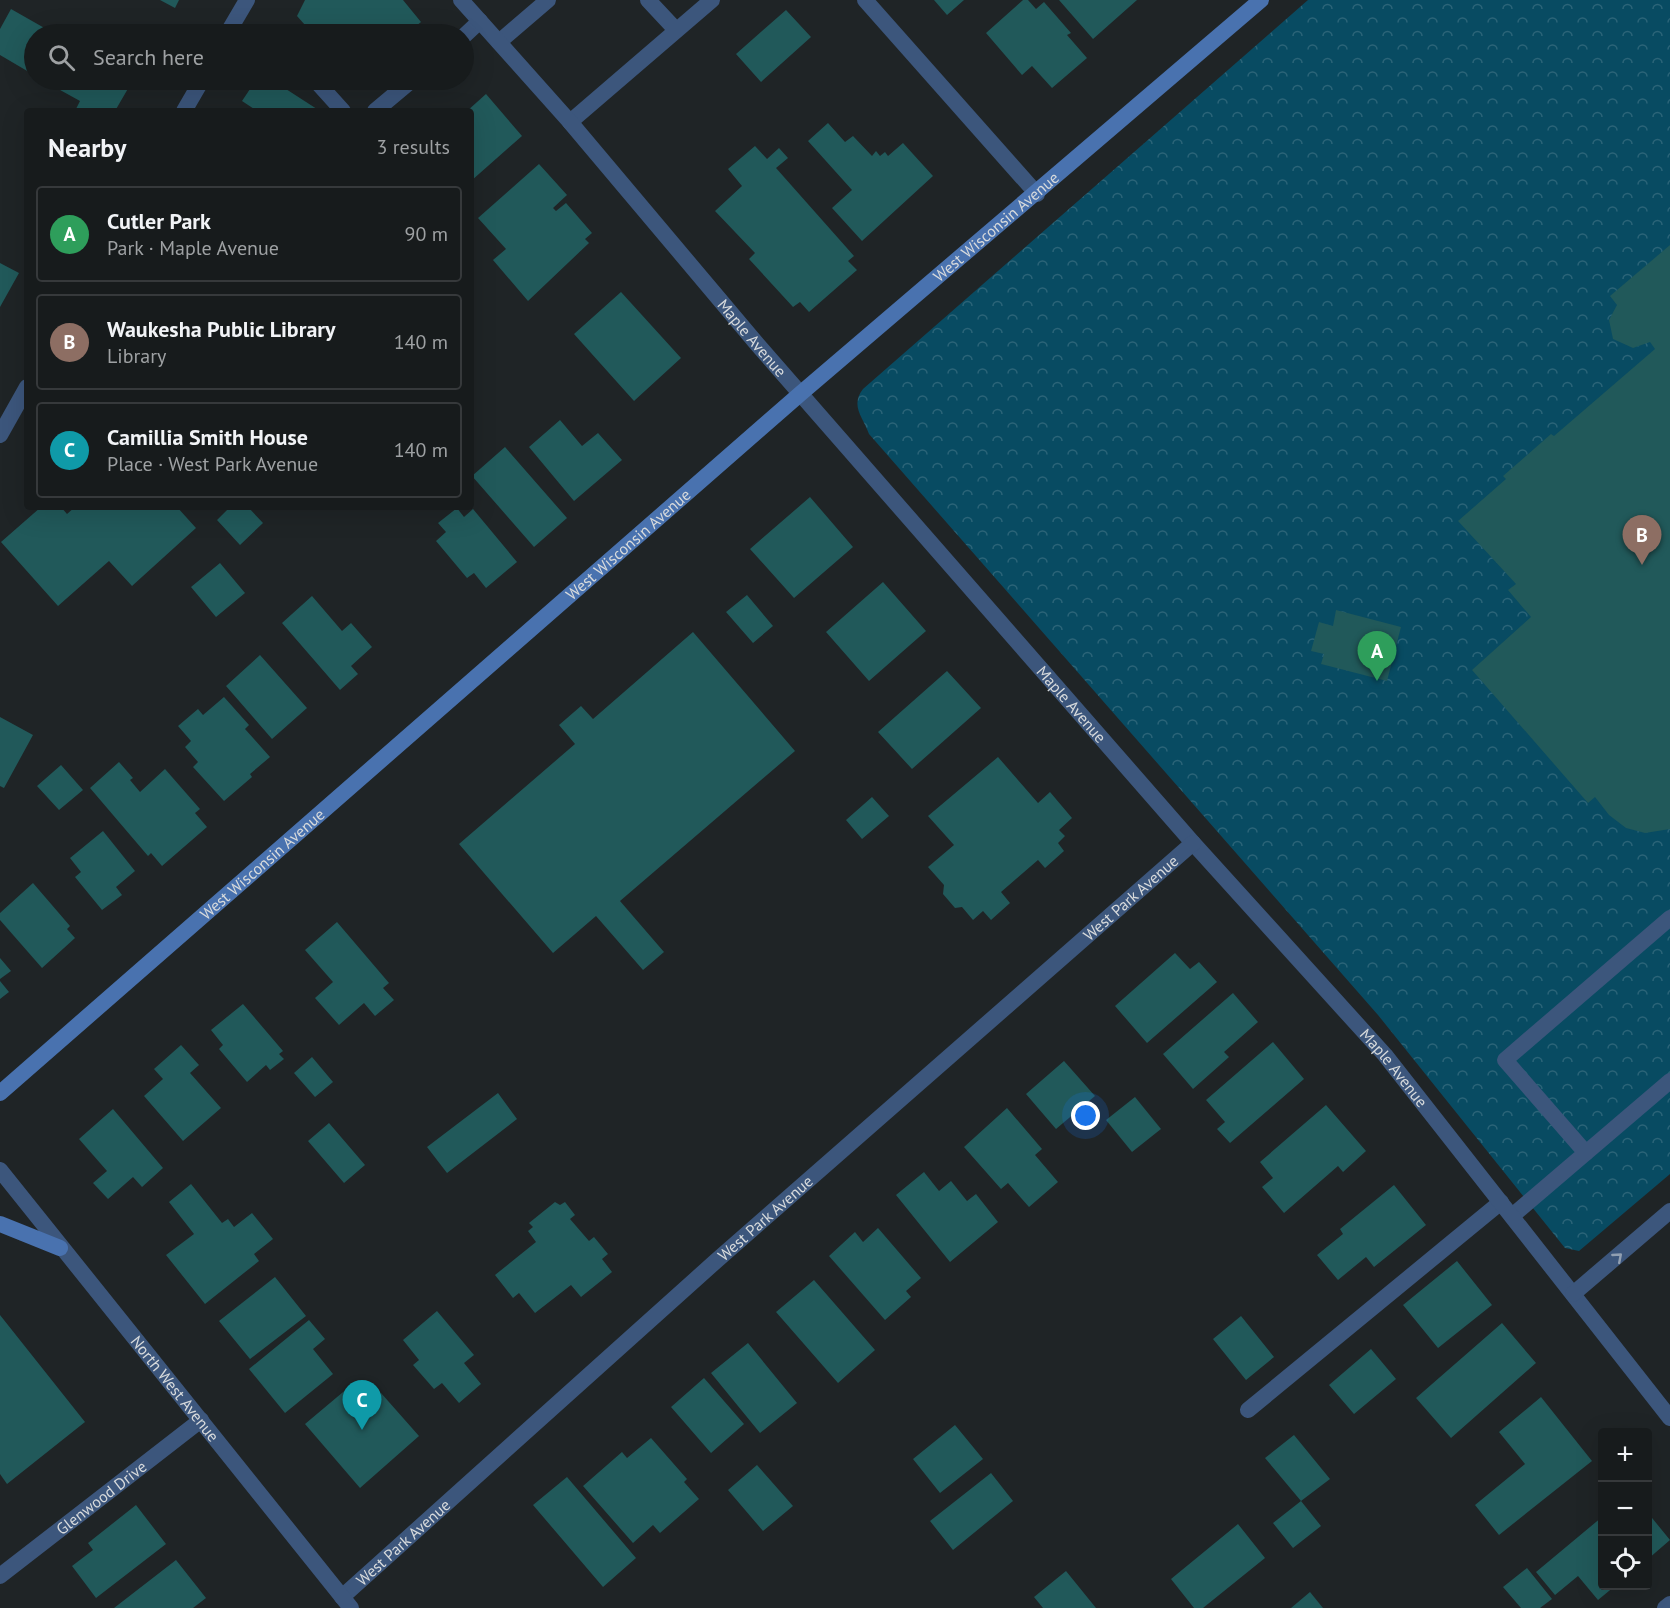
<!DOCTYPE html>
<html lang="en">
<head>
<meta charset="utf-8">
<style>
  :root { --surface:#171b1c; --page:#242829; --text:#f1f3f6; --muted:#9ea1a3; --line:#36393b; --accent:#b45309 }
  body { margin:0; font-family:"PT Sans",sans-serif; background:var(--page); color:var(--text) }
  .controls { position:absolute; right:18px; bottom:18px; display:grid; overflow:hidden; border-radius:6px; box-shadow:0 6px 24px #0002 }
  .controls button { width:54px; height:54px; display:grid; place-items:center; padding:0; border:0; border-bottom:2px solid var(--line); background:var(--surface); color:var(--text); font:30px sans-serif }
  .you { position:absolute; left:1086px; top:1116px; width:21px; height:21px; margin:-15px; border:4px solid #fff; border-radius:50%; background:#1a73e8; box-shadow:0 0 0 9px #1a73e833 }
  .badge { display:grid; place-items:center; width:39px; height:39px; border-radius:50%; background:var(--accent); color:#fff; font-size:20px; font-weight:700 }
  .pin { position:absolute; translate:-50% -50px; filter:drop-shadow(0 2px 3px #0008) }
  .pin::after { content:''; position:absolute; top:32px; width:21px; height:18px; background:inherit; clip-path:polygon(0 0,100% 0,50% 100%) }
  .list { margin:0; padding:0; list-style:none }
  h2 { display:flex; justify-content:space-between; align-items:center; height:78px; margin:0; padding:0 24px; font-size:26px }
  h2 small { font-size:20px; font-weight:400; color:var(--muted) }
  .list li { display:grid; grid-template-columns:39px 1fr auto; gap:18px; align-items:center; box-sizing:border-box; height:96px; margin:0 12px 12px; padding:0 12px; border:2px solid var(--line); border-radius:6px }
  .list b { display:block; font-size:22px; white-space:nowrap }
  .list p { margin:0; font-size:20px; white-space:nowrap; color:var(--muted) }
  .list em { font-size:20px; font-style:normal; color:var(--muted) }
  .icon { flex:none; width:33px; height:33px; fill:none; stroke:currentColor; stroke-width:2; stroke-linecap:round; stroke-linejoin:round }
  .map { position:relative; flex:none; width:1670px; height:1608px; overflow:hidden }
  .search { position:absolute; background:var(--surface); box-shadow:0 6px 24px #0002; left:24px; top:24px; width:450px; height:66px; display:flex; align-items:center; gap:15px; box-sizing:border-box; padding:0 21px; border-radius:33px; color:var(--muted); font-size:22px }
  .panel { position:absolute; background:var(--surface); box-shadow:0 6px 24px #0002; left:24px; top:108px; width:450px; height:402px; border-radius:6px }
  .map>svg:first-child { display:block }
  .park { fill:url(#park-crowns) }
  .building { fill:#21595a }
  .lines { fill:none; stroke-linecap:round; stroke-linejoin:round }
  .service { stroke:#3c567c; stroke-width:16 }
  .minor { stroke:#3c567c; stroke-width:16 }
  .tertiary { stroke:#3c567c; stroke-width:16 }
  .secondary { stroke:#4972af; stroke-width:16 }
  .oneway { stroke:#919fb1 }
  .labels { text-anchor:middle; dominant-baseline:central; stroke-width:6; stroke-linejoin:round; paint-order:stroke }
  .street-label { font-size:16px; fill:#d7dadc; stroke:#1f2426 }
</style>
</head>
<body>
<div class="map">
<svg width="1670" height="1608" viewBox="0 0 1670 1608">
  <defs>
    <pattern id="park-crowns" width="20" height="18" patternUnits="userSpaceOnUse" patternTransform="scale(1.5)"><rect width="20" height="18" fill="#084b62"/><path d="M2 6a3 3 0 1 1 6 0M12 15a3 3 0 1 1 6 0" fill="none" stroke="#2b6478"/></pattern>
  </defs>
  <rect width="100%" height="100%" fill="#1f2426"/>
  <path class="park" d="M1308 0H1670V1174L1579 1251 1565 1248 1378 1015 869 434C863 417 850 406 863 389Z"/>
  <path class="building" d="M160 0H179L175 8Z
    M305 0H403L421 22 406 34H313L297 16Z
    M934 0H964L947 15Z
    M1023 0H1028L1036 9 1044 2 1071 33 1067 35 1087 58 1052 88 1032 66 1022 75 986 33Z
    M1059 0H1137L1093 39Z
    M11 9 55 34H34V75L0 55V29Z
    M786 10 811 37 761 82 736 54Z
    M42 80H133L115 111H80L76 109 80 101Z
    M256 80H272L320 111H257L242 101Z
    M486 94 522 136 471 181V111H467Z
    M828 123 845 142 853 136 872 156 876 151 880 156 885 152 888 156 903 143 933 176 862 241 832 208 852 190 808 141Z
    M755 146 767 159 779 148 788 158 776 168 854 256 848 261 857 270 809 312 800 302 793 307 749 259 755 253 715 211 742 186 728 169Z
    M539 164 567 195 553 208 556 211 566 203 592 233 585 239 589 243 528 301 493 260 506 249 478 218Z
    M1670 245V829L1645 833 1626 828 1609 815 1595 797 1588 803 1472 670 1531 617 1508 590 1516 584 1458 521 1506 479 1503 476 1551 434 1554 436 1655 349 1650 342 1633 348 1613 339 1609 320 1617 305 1610 296Z
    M0 263 19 273 0 307Z
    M621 292 681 358 634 401 574 334Z
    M560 420 582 446 598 433 622 460 574 501 529 447Z
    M505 447 567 518 534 547 472 476Z
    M810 497 853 547 794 598 750 549Z
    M41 507H61L67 514 75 507H177L196 528 132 586 109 561 58 606 1 542Z
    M230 507H248L263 523 240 545 217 520Z
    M457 508 464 517 473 509 517 562 486 588 474 573 467 578 436 541 446 532 438 523Z
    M220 563 245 593 216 617 191 587Z
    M883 582 926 631 869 681 826 632Z
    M747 595 773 626 753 643 726 612Z
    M312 596 342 631 351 623 372 647 351 666 358 674 340 690 282 623Z
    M1336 610 1401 627 1387 681 1321 664 1324 654 1311 651 1319 622 1333 626Z
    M693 632 795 751 620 901 664 952 643 970 596 916 553 953 459 844 575 744 559 725 581 706 593 719Z
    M260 655 307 708 272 739 226 686Z
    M947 671 981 708 912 769 878 732Z
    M224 697 249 725 245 729 270 757 250 774 252 777 224 801 193 767 198 762 185 747 191 741 178 726 198 709 203 715Z
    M0 717 33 735 4 788 0 786Z
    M998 757 1038 803 1050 792 1072 818 1059 830 1065 836 1058 843 1064 851 1045 868 1038 860 1001 892 1010 903 991 920 983 911 973 920 962 907 955 908 943 894 944 885 928 867 954 845 928 816Z
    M119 762 133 778 130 780 140 792 165 769 200 809 195 813 207 827 162 866 151 853 148 856 90 788Z
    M61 765 83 790 59 810 37 786Z
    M872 797 889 816 862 839 846 820Z
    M103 831 135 871 116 887 122 895 102 910 75 877 81 872 70 858Z
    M33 883 70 926 67 929 75 938 42 968 0 920V913Z
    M337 922 389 983 383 988 394 1000 375 1016 364 1003 339 1025 315 998 333 982 305 950Z
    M1175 953 1190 969 1199 962 1217 982 1147 1043 1115 1006Z
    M0 958 11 971 0 979Z
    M0 981 9 992 0 999Z
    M1233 993 1258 1022 1224 1052 1229 1057 1193 1089 1163 1054Z
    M243 1004 283 1051 279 1054 284 1059 270 1070 266 1065 247 1082 219 1049 223 1045 211 1030Z
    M1273 1042 1304 1079 1230 1143 1217 1129 1225 1122 1206 1100Z
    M181 1045 199 1065 190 1073 221 1108 183 1141 144 1096 163 1079 154 1069Z
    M312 1057 333 1082 315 1097 294 1073Z
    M1064 1061 1095 1096 1056 1129 1026 1094Z
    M498 1093 517 1119 447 1173 427 1147Z
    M1135 1097 1161 1129 1132 1152 1106 1120Z
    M1326 1105 1366 1151 1343 1172 1338 1166 1284 1213 1262 1187 1273 1178 1260 1162Z
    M1007 1108 1042 1149 1035 1155 1058 1182 1029 1207 1008 1183 1001 1189 964 1147Z
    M113 1109 163 1168 142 1187 133 1177 108 1199 93 1183 107 1171 79 1139Z
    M329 1123 365 1165 344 1183 308 1141Z
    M924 1172 939 1191 951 1181 967 1201 976 1194 998 1222 950 1262 896 1195Z
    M191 1184 222 1223 228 1219 234 1227 252 1213 273 1239 254 1254 259 1261 205 1304 166 1255 194 1234 169 1202Z
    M1394 1185 1426 1225 1374 1267 1366 1257 1338 1280 1317 1255 1343 1234 1340 1229Z
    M555 1202 560 1205 565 1202 575 1215 570 1219 589 1241 594 1237 608 1254 602 1259 612 1272 581 1297 571 1285 535 1313 519 1293 513 1298 495 1275 536 1242 528 1231 533 1227 529 1223Z
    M878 1228 921 1278 906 1291 911 1297 885 1320 829 1256 855 1232 863 1242Z
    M1457 1261 1492 1305 1438 1348 1403 1305Z
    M275 1277 306 1316 250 1359 219 1321Z
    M814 1280 875 1350 838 1383 776 1312Z
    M437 1311 474 1355 464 1363 481 1384 459 1403 442 1383 434 1389 413 1365 419 1360 403 1340Z
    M0 1315 85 1422 7 1484 0 1474Z
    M1241 1316 1274 1357 1246 1380 1213 1339Z
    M309 1320 325 1339 313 1349 333 1374 285 1413 249 1369Z
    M1502 1323 1536 1363 1451 1438 1416 1398Z
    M748 1343 797 1403 760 1433 711 1373Z
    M1371 1349 1396 1379 1354 1414 1329 1385Z
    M704 1378 744 1424 711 1453 671 1407Z
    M355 1382 371 1401 381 1393 419 1436 360 1488 305 1424Z
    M1541 1397 1592 1461 1499 1535 1475 1505 1525 1464 1499 1432Z
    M955 1425 983 1459 940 1493 913 1459Z
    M1294 1435 1330 1479 1301 1501 1265 1458Z
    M651 1438 687 1479 684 1482 699 1499 660 1533 653 1525 633 1543 583 1486 622 1452 627 1458Z
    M757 1465 793 1506 763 1531 728 1490Z
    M991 1473 1013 1501 953 1550 930 1521Z
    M567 1477 636 1558 603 1587 533 1505Z
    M1301 1501 1321 1526 1293 1548 1273 1523Z
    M136 1505 166 1544 96 1598 72 1566 93 1550 88 1543Z
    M1648 1513 1670 1540 1648 1559Z
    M1602 1517V1586H1615L1598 1600 1578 1576 1555 1595 1536 1572Z
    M1238 1524 1265 1558 1203 1608H1194L1171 1579Z
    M176 1560 206 1598 193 1608H114Z
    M1527 1568 1552 1599 1540 1608H1521L1503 1587Z
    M1066 1571 1096 1608H1043L1034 1597Z
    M1310 1592 1323 1608H1291Z"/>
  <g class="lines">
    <path class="service" d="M648 0 676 30
      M865 0 1037 194
      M464 36 480 21
      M499 42 548 0
      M315 80 343 111
      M375 111 412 80
      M570 122 712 0
      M1586 1153 1505 1060 1670 918
      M1512 1216 1670 1081
      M1248 1410 1501 1202"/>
    <g class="minor">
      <path id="s1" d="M461 0 570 122 757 344 1193 843 1385 1055 1670 1418"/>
      <path d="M1573 1294 1670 1211"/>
      <path id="s2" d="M0 1576 201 1420"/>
      <path id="s3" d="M342 1597 716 1261 1193 843"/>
      <path d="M1665 1608 1670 1604"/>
    </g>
    <g class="tertiary">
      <path d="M227 34 247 0"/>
      <path d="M184 111 202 80"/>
      <path d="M0 435 27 387"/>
      <path id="s4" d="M0 1170 351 1608"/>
    </g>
    <g class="secondary">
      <path id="s5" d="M0 1093 800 394 1261 0"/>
      <path d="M0 1224 60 1248"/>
    </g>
  </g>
  <defs><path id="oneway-chevron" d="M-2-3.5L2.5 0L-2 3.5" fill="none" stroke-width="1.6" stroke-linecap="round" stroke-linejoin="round" transform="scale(1.5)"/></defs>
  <use class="oneway" href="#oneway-chevron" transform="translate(1618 1257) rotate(-41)"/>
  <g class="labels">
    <g class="street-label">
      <text stroke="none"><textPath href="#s5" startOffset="1320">West Wisconsin Avenue</textPath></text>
      <text stroke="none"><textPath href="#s1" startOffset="446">Maple Avenue</textPath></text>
      <text stroke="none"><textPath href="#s5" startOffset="834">West Wisconsin Avenue</textPath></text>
      <text stroke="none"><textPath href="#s1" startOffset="932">Maple Avenue</textPath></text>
      <text stroke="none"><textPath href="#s5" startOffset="348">West Wisconsin Avenue</textPath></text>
      <text stroke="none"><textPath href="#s3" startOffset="1054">West Park Avenue</textPath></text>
      <text stroke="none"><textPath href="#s1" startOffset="1418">Maple Avenue</textPath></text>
      <text stroke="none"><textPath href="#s3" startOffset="568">West Park Avenue</textPath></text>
      <text stroke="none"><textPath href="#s4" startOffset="280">North West Avenue</textPath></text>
      <text stroke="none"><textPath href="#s2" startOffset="128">Glenwood Drive</textPath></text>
      <text stroke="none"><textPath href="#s3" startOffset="82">West Park Avenue</textPath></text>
    </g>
  </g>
</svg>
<div class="controls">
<button>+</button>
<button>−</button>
<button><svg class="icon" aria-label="locate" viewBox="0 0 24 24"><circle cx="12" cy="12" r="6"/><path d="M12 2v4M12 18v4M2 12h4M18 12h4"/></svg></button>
</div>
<div class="you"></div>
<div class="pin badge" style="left:1377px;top:681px;background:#2e9e5b">A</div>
<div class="pin badge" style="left:1642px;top:565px;background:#8d6e63">B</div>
<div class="pin badge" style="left:362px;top:1430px;background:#0f9aa8">C</div>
<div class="search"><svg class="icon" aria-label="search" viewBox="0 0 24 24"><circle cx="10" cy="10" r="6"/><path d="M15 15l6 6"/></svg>Search here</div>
<section class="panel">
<h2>Nearby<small>3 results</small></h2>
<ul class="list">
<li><span class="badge" style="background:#2e9e5b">A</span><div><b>Cutler Park</b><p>Park · Maple Avenue</p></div><em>90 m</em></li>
<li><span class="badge" style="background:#8d6e63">B</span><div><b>Waukesha Public Library</b><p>Library</p></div><em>140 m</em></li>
<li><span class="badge" style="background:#0f9aa8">C</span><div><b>Camillia Smith House</b><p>Place · West Park Avenue</p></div><em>140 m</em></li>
</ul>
</section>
</div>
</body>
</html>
